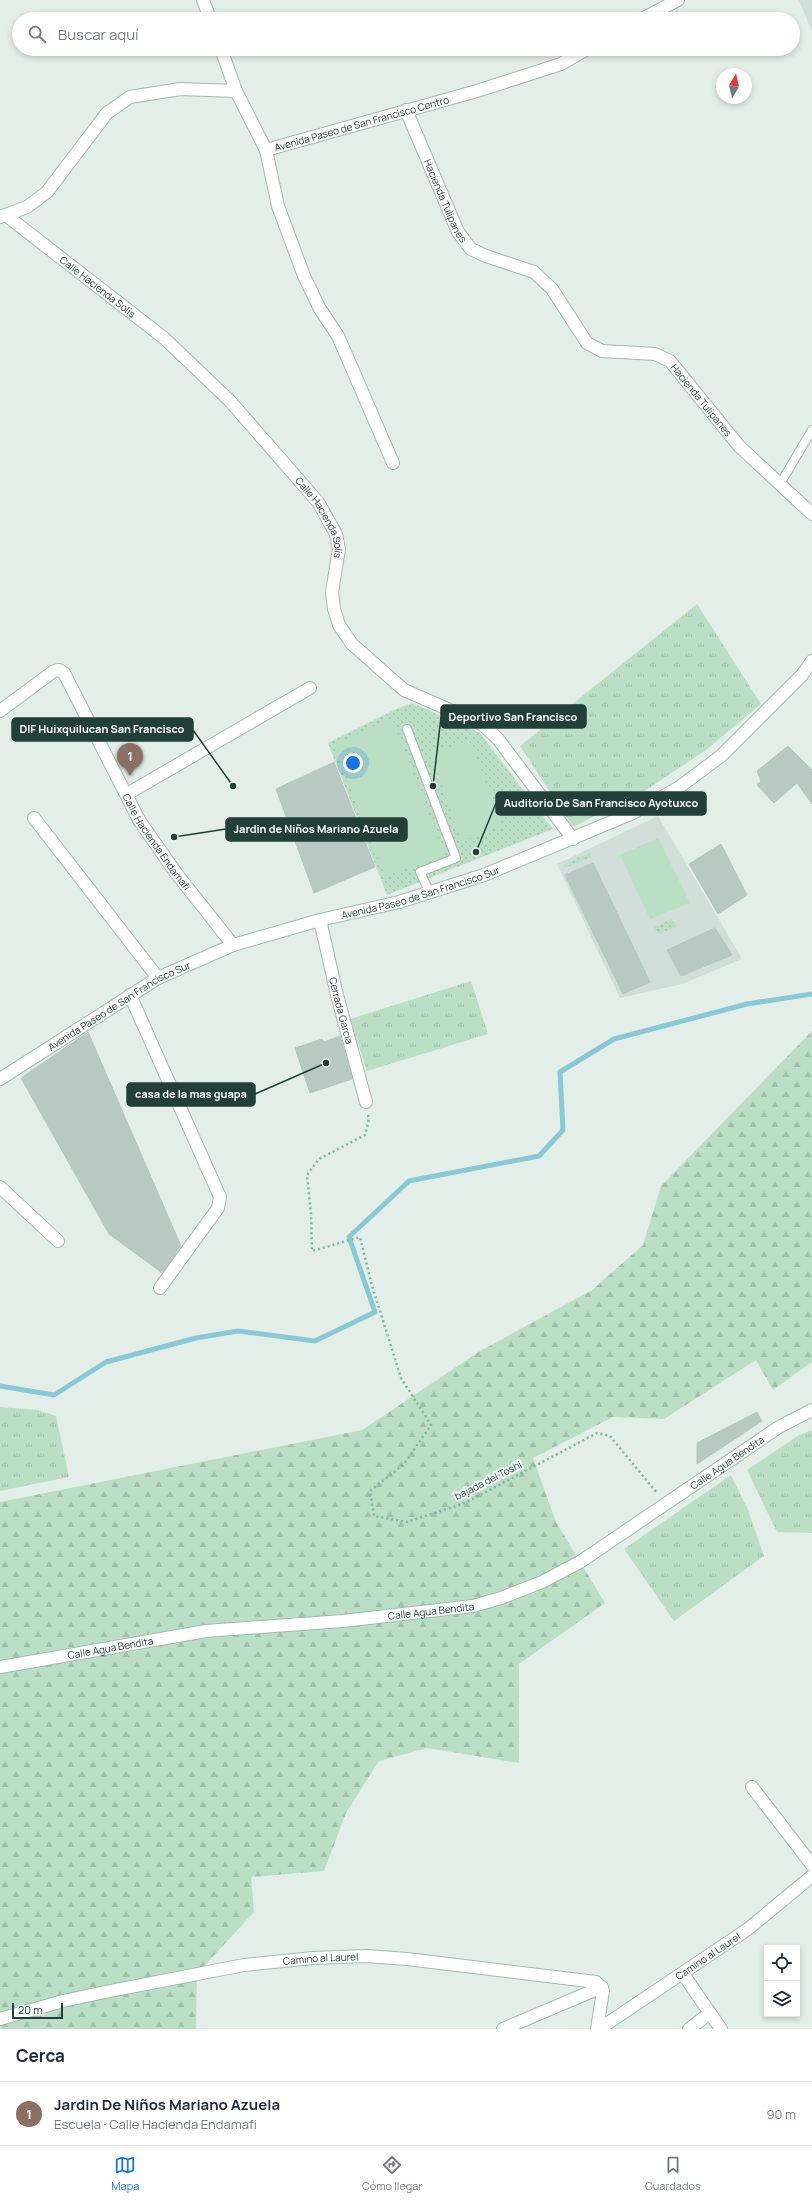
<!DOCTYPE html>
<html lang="es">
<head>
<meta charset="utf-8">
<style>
  :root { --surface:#fff; --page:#f2f2f3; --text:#1f2937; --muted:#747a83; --line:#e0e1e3; --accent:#1a73e8 }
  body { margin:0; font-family:Manrope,sans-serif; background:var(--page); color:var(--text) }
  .controls { position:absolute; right:12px; bottom:12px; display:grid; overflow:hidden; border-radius:0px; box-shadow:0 2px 6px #0003 }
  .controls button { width:36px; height:36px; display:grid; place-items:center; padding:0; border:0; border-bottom:1px solid var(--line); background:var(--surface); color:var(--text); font:20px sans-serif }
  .compass { position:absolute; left:716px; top:68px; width:36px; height:36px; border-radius:50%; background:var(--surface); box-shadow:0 2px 6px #0003; rotate:9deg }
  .scale { position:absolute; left:12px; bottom:10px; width:51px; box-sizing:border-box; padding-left:4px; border:2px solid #224038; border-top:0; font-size:11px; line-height:14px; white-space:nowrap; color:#224038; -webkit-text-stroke:3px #f4faf7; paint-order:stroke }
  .you { position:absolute; left:353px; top:763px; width:14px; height:14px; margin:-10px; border:3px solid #fff; border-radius:50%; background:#1a73e8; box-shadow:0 0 0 6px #1a73e833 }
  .badge { display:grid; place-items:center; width:26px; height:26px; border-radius:50%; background:var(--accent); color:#fff; font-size:13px; font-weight:700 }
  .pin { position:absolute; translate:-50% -33px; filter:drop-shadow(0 1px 2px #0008) }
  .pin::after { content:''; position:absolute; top:21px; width:14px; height:12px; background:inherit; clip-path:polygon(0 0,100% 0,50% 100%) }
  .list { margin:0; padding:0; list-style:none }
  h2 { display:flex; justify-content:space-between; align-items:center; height:52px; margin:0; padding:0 16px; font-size:17px }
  h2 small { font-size:13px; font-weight:400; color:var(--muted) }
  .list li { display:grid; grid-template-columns:26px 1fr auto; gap:12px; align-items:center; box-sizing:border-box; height:64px; padding:0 16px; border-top:1px solid var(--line) }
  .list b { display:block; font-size:15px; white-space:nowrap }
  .list p { margin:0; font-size:13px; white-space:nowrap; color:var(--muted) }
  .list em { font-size:13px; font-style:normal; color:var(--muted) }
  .icon { flex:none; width:22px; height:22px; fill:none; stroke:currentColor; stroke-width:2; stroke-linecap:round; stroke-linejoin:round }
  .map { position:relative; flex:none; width:812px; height:2029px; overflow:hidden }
  .search { position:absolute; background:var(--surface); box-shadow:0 2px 6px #0003; left:12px; right:12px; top:12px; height:44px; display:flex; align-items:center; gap:10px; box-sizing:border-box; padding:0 14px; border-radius:22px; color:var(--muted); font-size:15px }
  .sheet { height:116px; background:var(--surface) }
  nav { display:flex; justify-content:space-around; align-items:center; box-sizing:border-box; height:56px; border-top:1px solid var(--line); background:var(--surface); font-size:11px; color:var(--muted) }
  nav a { display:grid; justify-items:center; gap:2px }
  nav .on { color:var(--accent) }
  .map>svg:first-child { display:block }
  .built { fill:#d1ddd8 }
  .grass { fill:url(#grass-tufts) }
  .forest { fill:url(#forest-firs) }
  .park { fill:url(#park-dots) }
  .pitch { fill:#bbdfc5 }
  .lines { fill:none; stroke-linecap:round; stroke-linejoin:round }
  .stream { stroke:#89c8d5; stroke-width:5 }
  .building { fill:#b8c8c2; stroke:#b5c8c0 }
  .lane-casing { stroke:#a5b6b0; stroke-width:10 }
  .street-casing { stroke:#a5b6b0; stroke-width:14 }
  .secondary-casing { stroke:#a1bab1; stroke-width:14 }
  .path { stroke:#82b2a4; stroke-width:2.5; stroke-dasharray:2 3; stroke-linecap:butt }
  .lane { stroke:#fff; stroke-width:8 }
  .street { stroke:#fff; stroke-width:12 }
  .secondary { stroke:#fff; stroke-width:12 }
  .labels { text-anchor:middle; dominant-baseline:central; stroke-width:4; stroke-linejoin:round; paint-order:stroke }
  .street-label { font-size:10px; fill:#224038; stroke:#f4faf7 }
  .leader { fill:none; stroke:#224038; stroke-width:1.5 }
  .callout-dot { fill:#224038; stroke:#f4faf7; stroke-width:1.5 }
  .callout { fill:#224038; stroke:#224038; stroke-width:1.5 }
  .callout-label { font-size:11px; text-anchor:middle; font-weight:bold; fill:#fff }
</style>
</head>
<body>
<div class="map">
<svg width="812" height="2029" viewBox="0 0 812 2029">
  <defs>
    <pattern id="grass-tufts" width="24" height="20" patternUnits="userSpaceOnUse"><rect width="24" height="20" fill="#bbdfc5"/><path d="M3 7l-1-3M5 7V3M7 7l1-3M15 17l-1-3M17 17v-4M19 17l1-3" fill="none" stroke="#a0c0aa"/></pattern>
    <pattern id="forest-firs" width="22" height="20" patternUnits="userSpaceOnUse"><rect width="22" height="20" fill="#bbdfc5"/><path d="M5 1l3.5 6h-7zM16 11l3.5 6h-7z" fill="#a0c0aa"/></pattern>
    <pattern id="park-dots" width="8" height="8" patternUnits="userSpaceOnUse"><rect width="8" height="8" fill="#bbdfc5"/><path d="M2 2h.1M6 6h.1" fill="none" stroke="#a0c0aa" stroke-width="1.8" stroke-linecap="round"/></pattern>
  </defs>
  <rect width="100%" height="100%" fill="#e3eee9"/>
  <path class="built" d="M799 0H812V32Z
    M658 816 742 959 682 984 620 998 557 864Z"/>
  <path class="grass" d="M697 604 761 704 706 750 646 790 573 827 520 746Z
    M471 981 488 1034 367 1071 350 1019Z
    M0 1407 38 1410 56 1416 69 1477 0 1491Z
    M812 1430V1533L777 1532 747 1470 799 1435Z
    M731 1475 748 1510 764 1556 674 1621 624 1549Z"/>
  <path class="forest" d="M812 1031V1362L773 1390 756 1360 664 1419 613 1417 533 1458 556 1522 605 1603 519 1664V1763L427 1748 379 1761 346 1813 324 1871 251 1877 254 1912 197 1974 196 2029H0V1502L362 1430 480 1351 592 1290 643 1245 661 1186Z"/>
  <path class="park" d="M412 703 480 733 553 829 387 895 328 743 394 710Z
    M589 853 591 857 565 868 563 865Z
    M672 919 676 927 658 934 654 927Z"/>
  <path class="pitch" d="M392 718 445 855 385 876 333 745Z
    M469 740 503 825 461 842 431 754Z
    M658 838 690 903 650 919 620 855Z"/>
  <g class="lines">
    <path class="stream" d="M0 1386 54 1395 106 1362 196 1338 238 1331 315 1341 375 1312 349 1237 409 1181 539 1156 563 1130 560 1072 614 1039 747 1004 812 994"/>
  </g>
  <path class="building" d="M788 746 812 770V804L797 783 774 803 757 785 761 781 757 771Z
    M334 762 375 867 314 893 276 789Z
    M721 844 747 895 718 914 689 864Z
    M593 863 650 982 623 994 565 875Z
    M715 928 732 955 681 976 667 950Z
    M88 1032 181 1246 162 1273 109 1234 21 1078Z
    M340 1036 352 1079 310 1093 295 1048 322 1039 324 1042Z
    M757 1412 762 1421 697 1464V1443Z"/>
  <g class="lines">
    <g class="lane-casing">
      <path id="lane" d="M780 484 812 430
        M407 729 456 858 420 872 430 893"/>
    </g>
    <g class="street-casing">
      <g id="street">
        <path d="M203 0 210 19"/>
        <path d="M642 19 678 0"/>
        <path d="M221 49 236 91"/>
        <path id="s1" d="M406 110 458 232 471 249 486 256 534 272 552 289 587 343 602 351 655 354 670 361 739 446 812 514"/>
        <path d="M266 150 278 206 304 276 320 309 338 336 393 463"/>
        <path id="s2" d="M7 216 164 338 230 401 318 502 336 534 339 549 332 592 334 609 339 625 352 644 404 690 482 724 498 739 573 839"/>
        <path id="s3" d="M0 217 27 207 47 192 107 113 130 97 180 89 236 91 266 150 477 91 561 64 587 49"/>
        <path id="s4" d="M0 711 54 671 59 670 64 673 139 820 176 873 233 945"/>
        <path d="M127 794 310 688"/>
        <path d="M34 818 158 978"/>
        <path id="s5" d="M320 920 337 995 366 1102"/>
        <path d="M130 995 220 1197 218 1208 160 1288"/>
        <path d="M0 1187 58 1241"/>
        <path d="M752 1787 812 1865"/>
        <path d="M683 1974 721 2029"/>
        <path d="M503 2029 602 1987"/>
        <path id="s6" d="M599 2029 748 1929 812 1876"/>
        <path d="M689 2029 710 2013"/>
      </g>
    </g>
    <g class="secondary-casing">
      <g id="secondary">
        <path id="s7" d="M0 1079 158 978 233 945 320 920 399 902 484 875 633 813 678 788 721 756 802 675 812 661"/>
        <path id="s8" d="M0 1667 206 1631 343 1621 473 1606 501 1598 542 1582 580 1562 779 1427 812 1410"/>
        <path id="s9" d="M0 2019 63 2001 105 1992 244 1965 313 1958 367 1956 407 1959 596 1982 603 1991 597 2029"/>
      </g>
    </g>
    <path class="path" d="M368 1115 369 1119 365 1135 319 1159 307 1175 311 1214 312 1251 360 1237 371 1282 401 1378 431 1425 404 1464 370 1491 374 1516 407 1522 465 1503 597 1433 610 1436 657 1493"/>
    <use href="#lane" class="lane"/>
    <use href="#street" class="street"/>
    <use href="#secondary" class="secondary"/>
  </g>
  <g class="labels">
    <g class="street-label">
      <text stroke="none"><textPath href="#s3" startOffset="453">Avenida Paseo de San Francisco Centro</textPath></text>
      <text stroke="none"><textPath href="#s1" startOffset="99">Hacienda Tulipanes</textPath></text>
      <text stroke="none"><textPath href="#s2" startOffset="115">Calle Hacienda Solís</textPath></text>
      <text stroke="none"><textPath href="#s1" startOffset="447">Hacienda Tulipanes</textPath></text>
      <text stroke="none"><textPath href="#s2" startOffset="439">Calle Hacienda Solís</textPath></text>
      <text stroke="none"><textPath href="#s4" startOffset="271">Calle Hacienda Endamafi</textPath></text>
      <text stroke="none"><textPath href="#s7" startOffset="464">Avenida Paseo de San Francisco Sur</textPath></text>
      <text stroke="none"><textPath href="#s7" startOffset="140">Avenida Paseo de San Francisco Sur</textPath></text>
      <text stroke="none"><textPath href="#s5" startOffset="93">Cerrada Garcia</textPath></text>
      <text stroke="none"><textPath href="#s8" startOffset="771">Calle Agua Bendita</textPath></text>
      <text transform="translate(488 1480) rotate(-27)">bajada del Toshi</text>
      <text stroke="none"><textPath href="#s8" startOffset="435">Calle Agua Bendita</textPath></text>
      <text stroke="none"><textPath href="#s8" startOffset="112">Calle Agua Bendita</textPath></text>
      <text stroke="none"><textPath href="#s6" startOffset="131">Camino al Laurel</textPath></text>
      <text stroke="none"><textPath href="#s9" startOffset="327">Camino al Laurel</textPath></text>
    </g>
  </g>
  <path class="leader" d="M433 786L441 717M233 786L193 730M476 852L496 803M174 837L226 829M326 1063L255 1094"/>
  <g class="callout-dot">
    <circle cx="433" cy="786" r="4"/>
    <circle cx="233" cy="786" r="4"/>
    <circle cx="476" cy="852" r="4"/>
    <circle cx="174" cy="837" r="4"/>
    <circle cx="326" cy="1063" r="4"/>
  </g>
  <g class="callout">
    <rect x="441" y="705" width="145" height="23" rx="4"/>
    <rect x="12" y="718" width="181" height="23" rx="4"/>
    <rect x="496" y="792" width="210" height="23" rx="4"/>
    <rect x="226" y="818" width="181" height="23" rx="4"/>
    <rect x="127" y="1083" width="128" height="23" rx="4"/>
  </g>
  <g class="callout-label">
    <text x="513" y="721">Deportivo San Francisco</text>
    <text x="102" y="733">DIF Huixquilucan San Francisco</text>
    <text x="601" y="807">Auditorio De San Francisco Ayotuxco</text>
    <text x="316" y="833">Jardin de Niños Mariano Azuela</text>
    <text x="191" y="1098">casa de la mas guapa</text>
  </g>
</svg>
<div class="controls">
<button><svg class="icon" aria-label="locate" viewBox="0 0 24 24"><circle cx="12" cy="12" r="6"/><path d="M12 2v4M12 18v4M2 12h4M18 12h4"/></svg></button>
<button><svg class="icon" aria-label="layers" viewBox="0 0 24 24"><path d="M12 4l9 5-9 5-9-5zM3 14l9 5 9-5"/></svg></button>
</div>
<svg class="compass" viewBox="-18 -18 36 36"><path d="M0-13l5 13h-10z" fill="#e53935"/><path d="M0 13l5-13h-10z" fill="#747a83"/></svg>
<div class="scale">20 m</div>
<div class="you"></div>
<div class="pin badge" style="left:130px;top:776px;background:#8d6e63">1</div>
<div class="search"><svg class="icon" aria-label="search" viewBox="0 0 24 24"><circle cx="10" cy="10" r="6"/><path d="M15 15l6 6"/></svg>Buscar aquí</div>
</div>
<section class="sheet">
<h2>Cerca<small></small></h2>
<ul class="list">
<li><span class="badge" style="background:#8d6e63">1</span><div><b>Jardin De Niños Mariano Azuela</b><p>Escuela · Calle Hacienda Endamafi</p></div><em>90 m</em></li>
</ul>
</section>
<nav>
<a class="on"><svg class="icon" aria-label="map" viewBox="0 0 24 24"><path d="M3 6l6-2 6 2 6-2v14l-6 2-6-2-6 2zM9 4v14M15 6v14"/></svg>Mapa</a>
<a><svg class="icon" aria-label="directions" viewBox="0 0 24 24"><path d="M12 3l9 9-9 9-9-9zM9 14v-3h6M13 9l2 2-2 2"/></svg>Cómo llegar</a>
<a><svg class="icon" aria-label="saved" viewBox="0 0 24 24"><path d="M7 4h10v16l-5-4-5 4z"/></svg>Guardados</a>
</nav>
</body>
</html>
